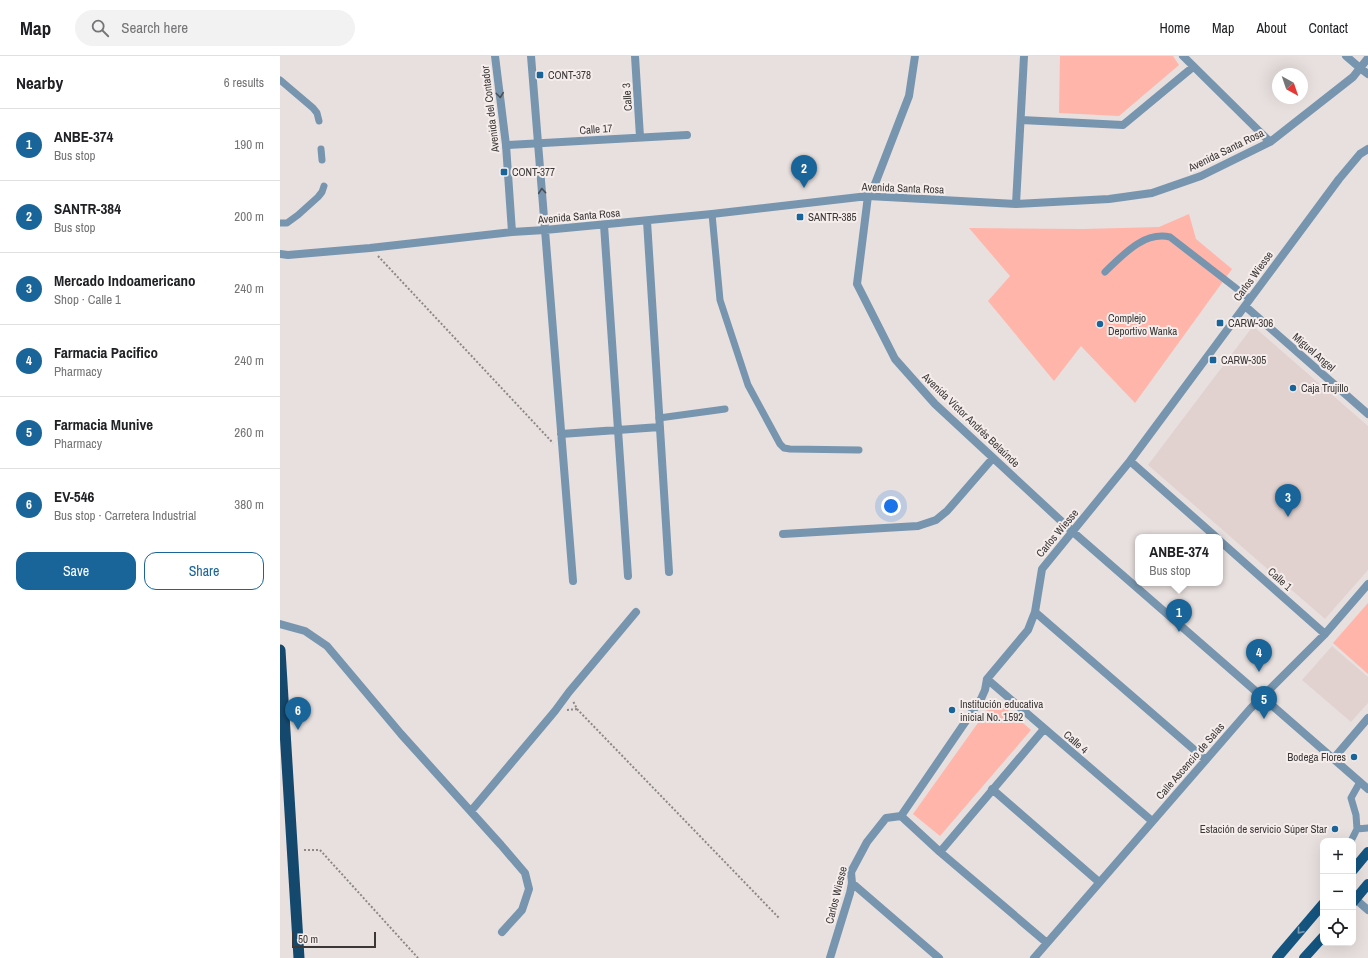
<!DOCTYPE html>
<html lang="en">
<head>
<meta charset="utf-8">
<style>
  :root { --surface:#fff; --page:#f2f2f2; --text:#202124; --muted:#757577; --line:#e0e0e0; --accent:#196498 }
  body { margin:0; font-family:"Archivo Narrow",sans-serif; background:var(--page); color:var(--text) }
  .controls { position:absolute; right:12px; bottom:12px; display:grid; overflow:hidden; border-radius:8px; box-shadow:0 4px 16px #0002 }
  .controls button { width:36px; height:36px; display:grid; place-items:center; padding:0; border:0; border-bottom:1px solid var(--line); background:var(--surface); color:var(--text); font:20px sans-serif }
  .compass { position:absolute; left:992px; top:12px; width:36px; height:36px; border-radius:50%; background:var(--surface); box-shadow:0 4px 16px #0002; rotate:140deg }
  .scale { position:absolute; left:12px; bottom:10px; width:84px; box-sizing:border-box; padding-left:4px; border:2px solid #3a3736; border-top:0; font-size:11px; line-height:14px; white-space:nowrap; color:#3a3736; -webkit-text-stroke:3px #f5edec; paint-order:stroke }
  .you { position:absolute; left:611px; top:450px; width:14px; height:14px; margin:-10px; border:3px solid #fff; border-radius:50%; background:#1a73e8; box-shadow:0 0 0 6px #1a73e833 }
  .badge { display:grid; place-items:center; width:26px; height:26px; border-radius:50%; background:var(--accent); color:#fff; font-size:13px; font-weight:700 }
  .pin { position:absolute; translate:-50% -33px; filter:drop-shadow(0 1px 2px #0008) }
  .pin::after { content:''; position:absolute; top:21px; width:14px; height:12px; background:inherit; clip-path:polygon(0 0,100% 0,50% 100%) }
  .popup { position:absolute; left:855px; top:478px; width:88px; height:52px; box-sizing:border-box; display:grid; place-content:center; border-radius:8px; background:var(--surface); filter:drop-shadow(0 1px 3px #0005); font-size:13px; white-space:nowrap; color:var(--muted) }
  .popup b { font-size:15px; color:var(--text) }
  .popup::after { content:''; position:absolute; left:50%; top:100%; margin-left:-8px; border:8px solid transparent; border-top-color:var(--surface) }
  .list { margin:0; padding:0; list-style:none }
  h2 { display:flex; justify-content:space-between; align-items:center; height:52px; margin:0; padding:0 16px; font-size:17px }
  h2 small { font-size:13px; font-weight:400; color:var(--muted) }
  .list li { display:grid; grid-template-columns:26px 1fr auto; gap:12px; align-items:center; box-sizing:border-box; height:72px; padding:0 16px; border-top:1px solid var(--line) }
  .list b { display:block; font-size:15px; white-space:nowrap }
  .list p { margin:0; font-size:13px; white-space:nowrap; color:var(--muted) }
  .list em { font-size:13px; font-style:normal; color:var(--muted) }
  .actions { display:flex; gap:8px; padding:12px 16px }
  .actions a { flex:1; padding:9px 0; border:1px solid var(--accent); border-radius:12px; text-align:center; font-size:14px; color:var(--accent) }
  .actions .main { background:var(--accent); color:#fff }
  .icon { flex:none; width:22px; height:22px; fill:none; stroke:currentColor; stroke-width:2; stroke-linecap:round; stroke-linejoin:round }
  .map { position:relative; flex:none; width:1088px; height:902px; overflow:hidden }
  header { display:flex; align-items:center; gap:24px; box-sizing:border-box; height:56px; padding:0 20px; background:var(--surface); border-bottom:1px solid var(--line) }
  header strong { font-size:19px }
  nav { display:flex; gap:22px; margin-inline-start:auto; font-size:14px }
  .search { width:280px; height:36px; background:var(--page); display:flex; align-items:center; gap:10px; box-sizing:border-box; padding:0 14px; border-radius:22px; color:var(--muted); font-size:15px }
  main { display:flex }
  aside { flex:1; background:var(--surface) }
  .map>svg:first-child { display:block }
  .built { fill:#e2d2cf }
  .green { fill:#ffb5aa }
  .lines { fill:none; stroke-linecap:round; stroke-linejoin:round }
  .path { stroke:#8c8786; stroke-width:2; stroke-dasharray:2 2; stroke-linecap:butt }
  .service { stroke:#7795ae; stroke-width:7 }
  .minor { stroke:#7795ae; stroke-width:8 }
  .tertiary { stroke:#7795ae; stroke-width:8 }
  .primary { stroke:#14547f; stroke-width:10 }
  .trunk { stroke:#14486c; stroke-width:11 }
  .oneway { stroke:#494e54 }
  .oneway2 { stroke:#7999b0 }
  .poi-dot { fill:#196498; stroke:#f5edec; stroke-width:1.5 }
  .labels { text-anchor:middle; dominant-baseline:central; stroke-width:4; stroke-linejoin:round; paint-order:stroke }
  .poi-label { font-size:11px; fill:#3a3736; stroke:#f5edec; text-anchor:start }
  .street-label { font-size:11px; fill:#3a3736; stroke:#f5edec }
</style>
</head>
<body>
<header>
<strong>Map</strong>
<div class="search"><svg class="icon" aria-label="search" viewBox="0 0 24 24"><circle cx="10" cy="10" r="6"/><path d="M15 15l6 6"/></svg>Search here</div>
<nav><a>Home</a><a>Map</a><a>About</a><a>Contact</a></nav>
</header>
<main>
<aside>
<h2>Nearby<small>6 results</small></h2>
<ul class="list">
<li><span class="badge">1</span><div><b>ANBE-374</b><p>Bus stop</p></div><em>190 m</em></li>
<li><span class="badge">2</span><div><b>SANTR-384</b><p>Bus stop</p></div><em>200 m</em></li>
<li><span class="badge">3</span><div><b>Mercado Indoamericano</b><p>Shop · Calle 1</p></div><em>240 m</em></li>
<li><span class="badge">4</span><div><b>Farmacia Pacifico</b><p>Pharmacy</p></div><em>240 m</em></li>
<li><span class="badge">5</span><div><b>Farmacia Munive</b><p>Pharmacy</p></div><em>260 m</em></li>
<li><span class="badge">6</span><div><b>EV-546</b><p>Bus stop · Carretera Industrial</p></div><em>380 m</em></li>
</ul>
<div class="actions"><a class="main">Save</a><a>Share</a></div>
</aside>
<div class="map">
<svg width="1088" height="902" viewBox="0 0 1088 902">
  <rect width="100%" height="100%" fill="#e8e0df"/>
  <path class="built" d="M973 270 1088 370V514L1045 563 868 409Z
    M1052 590 1088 621V647L1071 666 1022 624Z"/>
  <path class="green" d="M780 0H893L899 9 839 60 779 57Z
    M909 158 916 183 952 213 855 347 801 290 774 325 708 245 730 220 689 172 803 173 879 171Z
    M1088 547V618L1053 587Z
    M715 643 751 674 660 780 633 758Z"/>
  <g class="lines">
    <path class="path" d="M98 200 273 387
      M297 653 500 863
      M287 654 297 653 293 645
      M24 794H40L138 902"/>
    <path class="service" d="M0 24 33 52 37 57 39 65
      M41 93 42 104
      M432 158 440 244 468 329 500 388 504 392 510 393 579 394
      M0 167H7L18 159 38 141 42 136 44 130
      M825 216C842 200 863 175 890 181L970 243
      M379 362 445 353
      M1077 773 1088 772
      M1071 785 1077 773 1076 759 1071 742 1080 726"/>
    <path class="minor" d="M355 0 360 81
      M635 0 629 40 595 128 588 140 577 228 615 303 655 348 793 476 1088 733
      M903 0 990 86
      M1080 12 1088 18
      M741 64 843 69 913 11
      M226 89 407 79
      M736 148 744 0
      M367 165 389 516
      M324 169 348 520
      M965 250 1088 358
      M281 378 380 371
      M850 405 936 481
      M503 478 638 470 656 464 667 455 713 402
      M940 485 1045 578
      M293 525 265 174 432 158 588 140 736 148 829 143 872 137 921 120 990 86 1073 21 1088 2
      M755 556 926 704
      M0 568 25 575 47 590 121 678 221 789 245 817 249 833 242 854 222 876
      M707 623 872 765
      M1054 702 1088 662
      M712 733 819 826
      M191 755 275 655 289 636 356 556
      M621 760 660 796 767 887
      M660 796 764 673
      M572 827 659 902
      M1073 841 1088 854
      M550 902 570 837 572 827 571 816 587 786 606 762 621 760 701 643 705 634 707 623 748 574 755 556 762 513 850 405 1059 123 1080 98 1088 93
      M754 902 970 653 1045 578 1088 528"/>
    <path class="tertiary" d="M215 0 226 89 232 176
      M1066 0 1080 12
      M0 198 8 199 90 192 232 176 265 174 251 0"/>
    <path class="primary" d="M1073 814 1088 796
      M1073 846 1088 828
      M997 902 1043 848
      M1024 902 1043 881"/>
    <path class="trunk" d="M0 594 19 902"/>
  </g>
  <defs><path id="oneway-chevron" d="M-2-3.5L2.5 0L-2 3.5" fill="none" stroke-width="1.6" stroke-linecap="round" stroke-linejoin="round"/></defs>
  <g class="oneway">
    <use href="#oneway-chevron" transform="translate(220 39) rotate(83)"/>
    <use href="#oneway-chevron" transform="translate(262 135) rotate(-95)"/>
  </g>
  <use class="oneway2" href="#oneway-chevron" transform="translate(1020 875) rotate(131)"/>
  <g class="poi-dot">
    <rect x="256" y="15" width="8" height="8" rx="2"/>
    <rect x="220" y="112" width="8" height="8" rx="2"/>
    <rect x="516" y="157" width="8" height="8" rx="2"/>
    <rect x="936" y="263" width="8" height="8" rx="2"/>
    <circle cx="820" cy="268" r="4"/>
    <rect x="929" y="300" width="8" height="8" rx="2"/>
    <circle cx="1013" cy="332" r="4"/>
    <circle cx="672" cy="654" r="4"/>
    <circle cx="1074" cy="701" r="4"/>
    <circle cx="1055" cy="773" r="4"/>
  </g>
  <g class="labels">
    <g class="poi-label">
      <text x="268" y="19">CONT-378</text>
      <text x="232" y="116">CONT-377</text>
      <text x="528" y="161">SANTR-385</text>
      <text x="828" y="262">Complejo<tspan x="828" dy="13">Deportivo Wanka</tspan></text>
      <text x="948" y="267">CARW-306</text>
      <text x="941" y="304">CARW-305</text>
      <text x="1021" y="332">Caja Trujillo</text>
      <text x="680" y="648">Institución educativa<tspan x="680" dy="13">inicial No. 1592</tspan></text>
      <text x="1066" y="701" text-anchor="end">Bodega Flores</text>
      <text x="1047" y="773" text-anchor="end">Estación de servicio Súper Star</text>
    </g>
    <g class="street-label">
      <text transform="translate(347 41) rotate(-94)">Calle 3</text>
      <text transform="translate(210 53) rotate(-97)">Avenida del Contador</text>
      <text transform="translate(316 73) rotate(-4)">Calle 17</text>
      <text transform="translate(946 94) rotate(-26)">Avenida Santa Rosa</text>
      <text transform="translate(623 132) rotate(2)">Avenida Santa Rosa</text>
      <text transform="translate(299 160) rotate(-5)">Avenida Santa Rosa</text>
      <text transform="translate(973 220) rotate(-54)">Carlos Wiesse</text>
      <text transform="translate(1034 296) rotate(41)">Miguel Angel</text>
      <text transform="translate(691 364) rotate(44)">Avenida Víctor Andrés Belaúnde</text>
      <text transform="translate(777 477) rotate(-50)">Carlos Wiesse</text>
      <text transform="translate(1000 523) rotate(42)">Calle 1</text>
      <text transform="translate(796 686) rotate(41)">Calle 4</text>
      <text transform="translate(910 705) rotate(-49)">Calle Ascencio de Salas</text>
      <text transform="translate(556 839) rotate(-76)">Carlos Wiesse</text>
    </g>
  </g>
</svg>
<div class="controls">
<button>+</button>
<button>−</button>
<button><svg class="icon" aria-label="locate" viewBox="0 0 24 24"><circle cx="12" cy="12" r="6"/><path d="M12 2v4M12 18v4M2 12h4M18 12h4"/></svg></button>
</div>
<svg class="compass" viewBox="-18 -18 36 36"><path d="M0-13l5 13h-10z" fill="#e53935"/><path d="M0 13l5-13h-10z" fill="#757577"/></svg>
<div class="scale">50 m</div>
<div class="you"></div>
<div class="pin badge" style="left:899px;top:576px">1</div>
<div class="popup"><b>ANBE-374</b>Bus stop</div>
<div class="pin badge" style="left:524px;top:132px">2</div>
<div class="pin badge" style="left:1008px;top:461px">3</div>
<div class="pin badge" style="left:979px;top:616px">4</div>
<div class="pin badge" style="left:984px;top:663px">5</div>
<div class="pin badge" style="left:18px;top:674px">6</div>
</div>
</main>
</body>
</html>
